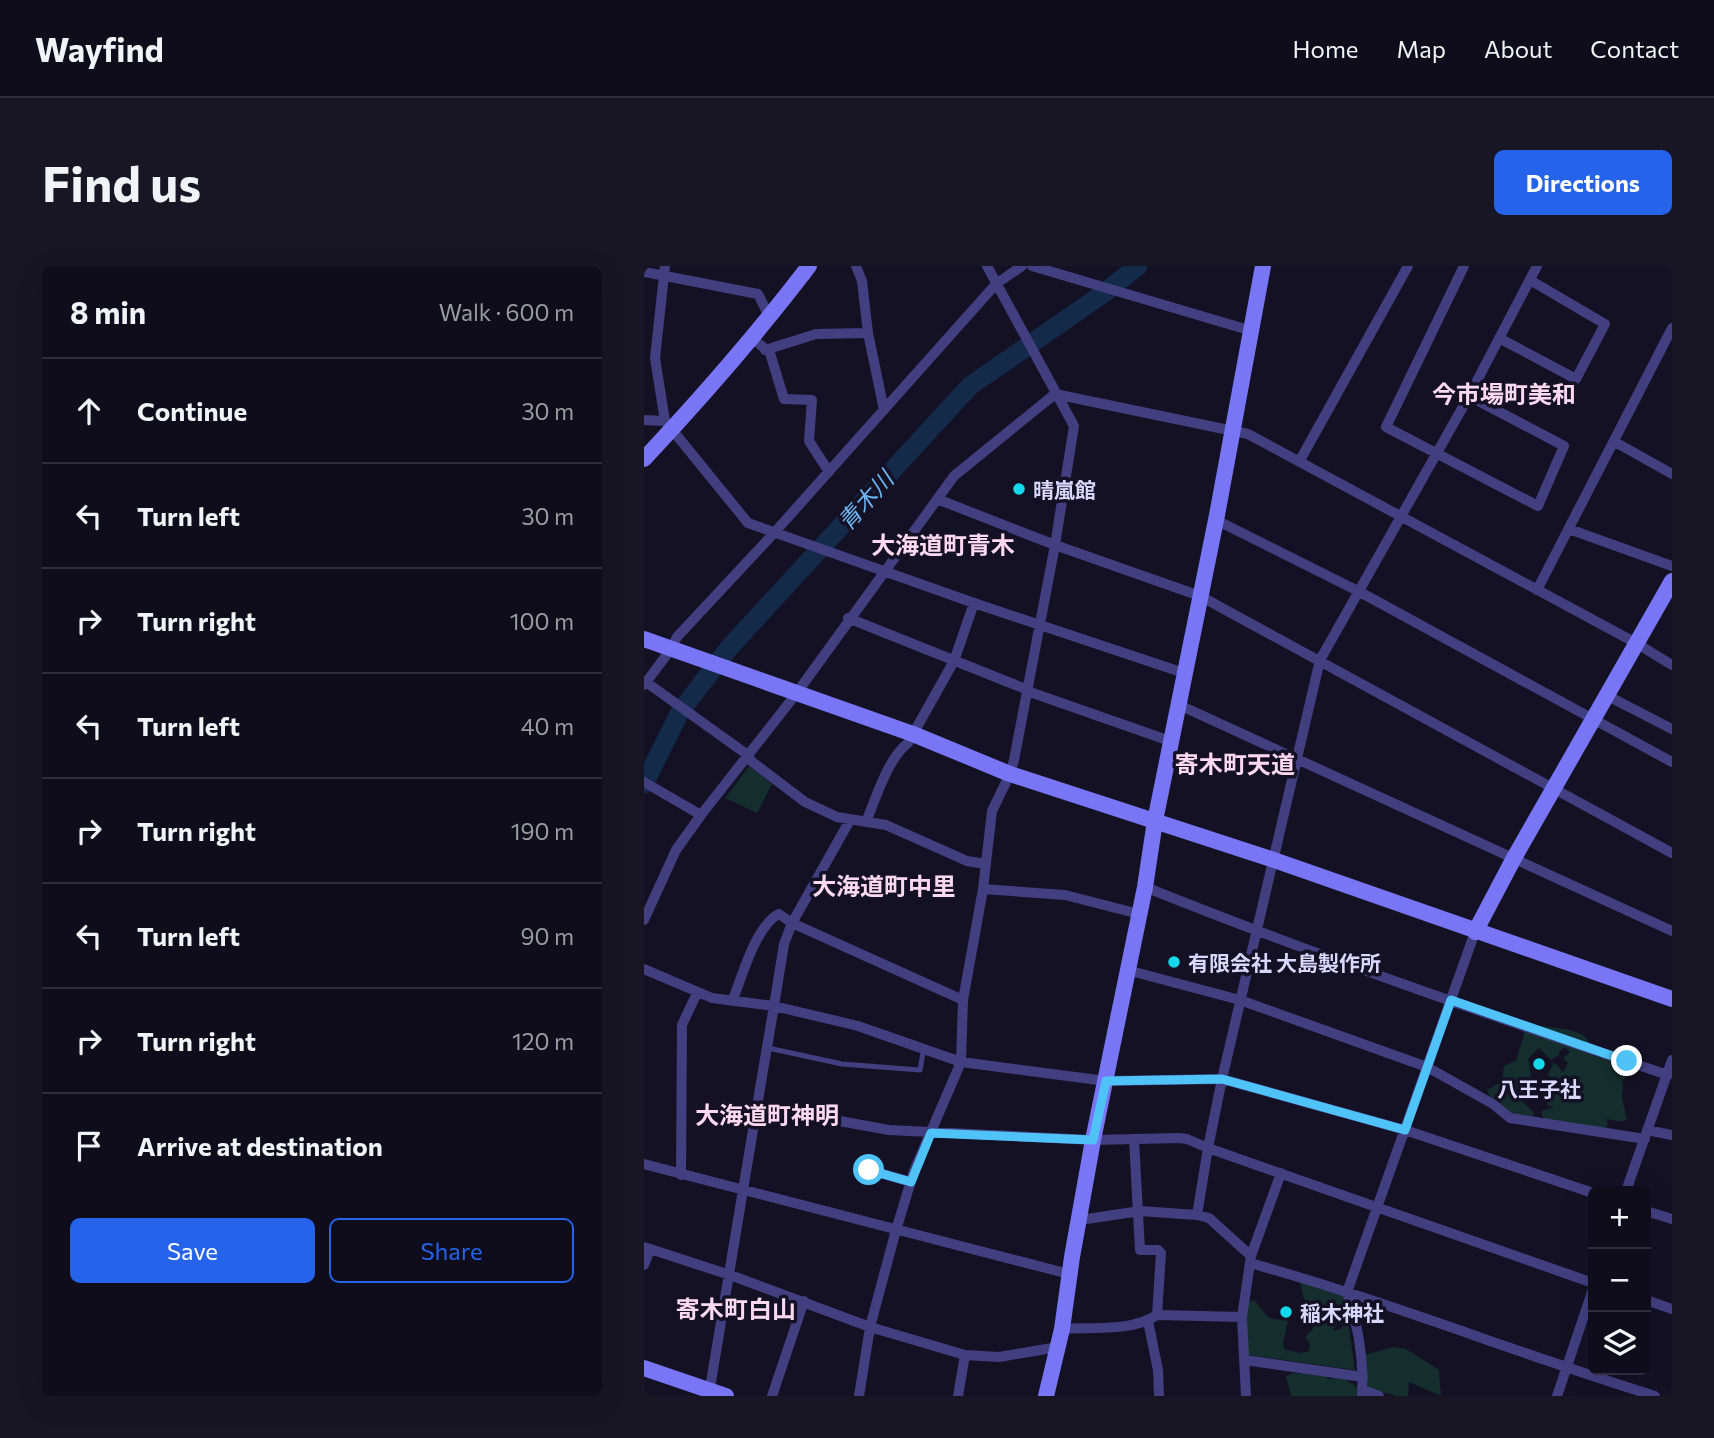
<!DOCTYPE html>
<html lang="en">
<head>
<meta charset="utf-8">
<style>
  :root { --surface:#0f0d1c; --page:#181625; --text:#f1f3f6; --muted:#9b9ca3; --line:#2f2d3b; --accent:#2563eb }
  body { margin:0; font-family:Commissioner,"Noto Sans JP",sans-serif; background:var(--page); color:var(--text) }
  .controls { position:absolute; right:21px; bottom:21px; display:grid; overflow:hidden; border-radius:10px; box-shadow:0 7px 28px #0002 }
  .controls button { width:63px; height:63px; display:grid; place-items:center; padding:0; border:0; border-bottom:2px solid var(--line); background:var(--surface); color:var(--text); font:35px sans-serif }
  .stop { position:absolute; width:21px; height:21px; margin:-16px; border:5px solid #4fc3f7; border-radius:50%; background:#fff }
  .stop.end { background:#4fc3f7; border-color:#fff; box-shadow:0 2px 7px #0008 }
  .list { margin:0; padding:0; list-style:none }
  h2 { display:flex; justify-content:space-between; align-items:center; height:91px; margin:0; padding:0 28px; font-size:30px }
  h2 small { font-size:23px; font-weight:400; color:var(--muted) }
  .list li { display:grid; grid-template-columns:46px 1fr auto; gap:21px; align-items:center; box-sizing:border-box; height:105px; padding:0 28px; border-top:2px solid var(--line) }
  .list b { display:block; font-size:26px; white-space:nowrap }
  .list em { font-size:23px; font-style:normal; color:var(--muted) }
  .actions { display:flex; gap:14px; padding:21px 28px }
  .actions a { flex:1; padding:16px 0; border:2px solid var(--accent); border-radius:10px; text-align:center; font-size:24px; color:var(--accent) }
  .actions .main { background:var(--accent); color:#fff }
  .icon { flex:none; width:38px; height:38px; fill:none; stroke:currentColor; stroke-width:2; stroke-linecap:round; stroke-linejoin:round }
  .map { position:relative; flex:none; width:1028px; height:1130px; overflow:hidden; border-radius:10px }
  header { display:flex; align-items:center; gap:42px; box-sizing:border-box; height:98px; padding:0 35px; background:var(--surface); border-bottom:2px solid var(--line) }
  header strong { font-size:33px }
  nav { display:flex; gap:38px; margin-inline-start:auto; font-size:24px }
  .intro { display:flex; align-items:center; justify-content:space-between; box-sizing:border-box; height:168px; padding:0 42px }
  h1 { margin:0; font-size:49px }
  .button { padding:18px 32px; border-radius:10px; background:var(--accent); color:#fff; font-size:24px; font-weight:700 }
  main { display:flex; gap:42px; padding:0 42px }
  aside { flex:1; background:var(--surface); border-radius:10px; box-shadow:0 7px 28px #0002 }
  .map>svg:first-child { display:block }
  .green { fill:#142e2d }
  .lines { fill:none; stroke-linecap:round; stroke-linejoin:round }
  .river { stroke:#142a4b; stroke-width:19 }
  .lane { stroke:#413f80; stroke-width:5 }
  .street { stroke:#413f80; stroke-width:10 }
  .secondary { stroke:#7876f4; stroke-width:16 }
  .route { stroke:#4fc3f7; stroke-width:9 }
  .poi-dot { fill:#13d9ed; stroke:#141125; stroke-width:2.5 }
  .labels { text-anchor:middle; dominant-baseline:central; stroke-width:7; stroke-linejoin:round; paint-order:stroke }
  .poi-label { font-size:21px; font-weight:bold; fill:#dbd7fc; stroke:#141125; text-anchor:start }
  .water-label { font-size:23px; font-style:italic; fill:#6eb7f4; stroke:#141125 }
  .quarter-label { font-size:24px; font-weight:bold; fill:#fcd9f0; stroke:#141125 }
</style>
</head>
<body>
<header>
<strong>Wayfind</strong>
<nav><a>Home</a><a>Map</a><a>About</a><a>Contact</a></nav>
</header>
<div class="intro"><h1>Find us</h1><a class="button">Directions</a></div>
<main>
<aside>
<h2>8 min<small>Walk · 600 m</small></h2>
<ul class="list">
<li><svg class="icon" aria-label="ahead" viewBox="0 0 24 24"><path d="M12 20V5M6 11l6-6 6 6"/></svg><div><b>Continue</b></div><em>30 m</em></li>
<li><svg class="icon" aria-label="left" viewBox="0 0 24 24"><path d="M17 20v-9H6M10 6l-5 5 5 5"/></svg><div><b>Turn left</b></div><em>30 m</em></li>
<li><svg class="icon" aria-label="right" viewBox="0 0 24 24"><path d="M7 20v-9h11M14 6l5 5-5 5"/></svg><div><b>Turn right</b></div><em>100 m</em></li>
<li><svg class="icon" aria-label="left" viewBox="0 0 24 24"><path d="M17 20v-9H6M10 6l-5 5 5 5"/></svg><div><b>Turn left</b></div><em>40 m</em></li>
<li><svg class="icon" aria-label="right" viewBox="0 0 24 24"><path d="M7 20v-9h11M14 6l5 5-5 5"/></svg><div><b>Turn right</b></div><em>190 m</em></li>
<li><svg class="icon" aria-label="left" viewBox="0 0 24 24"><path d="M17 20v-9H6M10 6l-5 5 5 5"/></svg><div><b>Turn left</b></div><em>90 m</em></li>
<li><svg class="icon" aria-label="right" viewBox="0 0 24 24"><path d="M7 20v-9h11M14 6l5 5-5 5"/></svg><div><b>Turn right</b></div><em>120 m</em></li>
<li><svg class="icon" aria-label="arrive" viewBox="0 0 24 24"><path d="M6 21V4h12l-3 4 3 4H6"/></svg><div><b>Arrive at destination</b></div></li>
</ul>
<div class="actions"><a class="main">Save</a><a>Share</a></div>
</aside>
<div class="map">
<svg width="1028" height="1130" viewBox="0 0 1028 1130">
  <rect width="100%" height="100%" fill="#141125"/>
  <path class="green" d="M105 500 128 518 113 547 81 532Z
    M885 759C900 761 936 761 944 774 946 779 946 784 949 789L957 793 960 787 983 795 987 809 979 814 978 832 983 852 979 856 962 853 964 858 960 867 900 854 897 845 910 841 903 839V827L907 823 923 827 931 823 930 813 912 819 904 809 910 796 919 806 924 797 919 792 926 786 921 781 915 786V789L907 794 895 782 884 793 887 808 882 824 877 826 879 836 890 847 886 853C866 848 851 843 843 824L858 815 860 800 873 794C874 781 882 774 879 760Z
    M656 1016 700 1027 703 1042 702 1052 697 1053 688 1065 697 1063 701 1056 705 1062 711 1104 604 1089 600 1048 604 1036 610 1034 625 1052 644 1055 639 1077 640 1083 657 1087 665 1085 666 1078 661 1071 668 1064 673 1053 669 1043 660 1033Z
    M749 1081 762 1083 795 1104 797 1130 765 1116 764 1130H753L724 1122 720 1089Z
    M661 1100 685 1113 698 1111 714 1122 713 1130H647L642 1110 650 1107 658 1108Z"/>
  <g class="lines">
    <path class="river" d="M0 518 36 446 84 383 326 120 460 27 494 0"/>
    <path class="lane" d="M124 782 198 798 276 804 280 781"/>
    <path class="street" d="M21 0 11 92 21 155 104 257 330 337 540 407
      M212 0 218 15 224 67 240 144
      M343 0 430 160 411 279 370 494 366 508 348 545 339 623 319 734 317 796 462 815 578 813 761 864 949 927
      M388 0 608 65
      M820 0 742 161 894 240 920 180 825 130
      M893 0 825 130 676 394 578 813 564 882 949 1017
      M0 6 114 28 126 52
      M108 72 126 87 140 133 168 134 165 175 185 206
      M855 72 932 113 961 58 886 14
      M121 84 172 68 224 67
      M0 154 21 155
      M971 176 1028 208
      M655 196 764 0
      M293 233 411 279 556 330 1028 587
      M572 254 714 325 1028 496
      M925 263 1028 300
      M893 324 1028 62
      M204 352 384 424
      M2 416 94 482 104 489 107 495 161 536 193 551 242 559 323 595 342 598
      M0 419 27 383 33 371 130 267 352 18 378 0
      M383 425 526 475
      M962 429 1028 463
      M533 438 1028 665
      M0 516 57 549
      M206 554 148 657 140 678 130 740 214 760 317 796 270 905 252 964 226 1061 215 1130
      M222 556C232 532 244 492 264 477L310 395 330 337
      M501 621C673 690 848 750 1024 809
      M339 623 421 629 495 648
      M0 654 32 584 57 549 152 428 310 210 411 128 604 168 992 377 1028 399
      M0 703 68 732 130 740 113 840 245 864 449 874 535 872 543 873 564 882 553 949
      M483 704 596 734 783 801 849 838 866 852 1001 873
      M89 733C98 711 112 659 135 648L148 657 319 734
      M1003 864 1028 869
      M490 873 496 984H514L517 987 513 1049
      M0 898 425 1008
      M225 904 267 916
      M37 909 38 759 53 727
      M982 925 1028 794
      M1002 945 1028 953
      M436 954 496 945 553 949 565 952 607 990 598 1051 602 1130
      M0 981 86 1009 226 1061 321 1089 355 1091 414 1081
      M607 990 637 907
      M606 997C743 1035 875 1088 1011 1130
      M0 999 6 984
      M1002 1034 1028 1043
      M504 1055 514 1104 515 1130
      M418 1063C447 1061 488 1066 513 1049L598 1051
      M601 1094 719 1111
      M719 1124 735 1130
      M65 1128 113 840
      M128 1130 160 1035
      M314 1130 321 1089
      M718 1130C720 1096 714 1058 703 1026L831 666
      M913 1130 949 1023"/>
    <path class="secondary" d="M0 193C58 131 114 67 165 0
      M0 373 269 468 366 508 630 594 1028 733
      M831 666 870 592 1028 315
      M0 1102 82 1130
      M402 1130 418 1063 428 991 449 874 501 621 511 555 573 249 619 0"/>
  </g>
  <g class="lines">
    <path class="route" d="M225 904 267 916 287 867 449 874 462 815 578 813 761 864 807 734 983 795"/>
  </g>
  <g class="poi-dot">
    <circle cx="375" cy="223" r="7"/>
    <circle cx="530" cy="696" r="7"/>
    <circle cx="895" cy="798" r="7"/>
    <circle cx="642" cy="1046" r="7"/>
  </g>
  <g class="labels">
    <g class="poi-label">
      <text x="389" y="223">晴嵐館</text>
      <text x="544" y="696">有限会社 大島製作所</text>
      <text x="895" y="822" text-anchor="middle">八王子社</text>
      <text x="656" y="1046">稲木神社</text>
    </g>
    <g class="water-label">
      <text transform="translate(221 234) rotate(-48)">青木川</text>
    </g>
    <g class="quarter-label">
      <text x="860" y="127">今市場町美和</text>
      <text x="299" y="278">大海道町青木</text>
      <text x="591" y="497">寄木町天道</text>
      <text x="240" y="619">大海道町中里</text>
      <text x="123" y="848">大海道町神明</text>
      <text x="92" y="1042">寄木町白山</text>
    </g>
  </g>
</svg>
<div class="controls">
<button>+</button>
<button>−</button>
<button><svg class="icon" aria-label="layers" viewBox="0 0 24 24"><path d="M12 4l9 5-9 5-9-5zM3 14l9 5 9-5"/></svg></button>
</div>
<div class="stop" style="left:225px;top:904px"></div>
<div class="stop end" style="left:983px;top:795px"></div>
</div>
</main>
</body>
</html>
